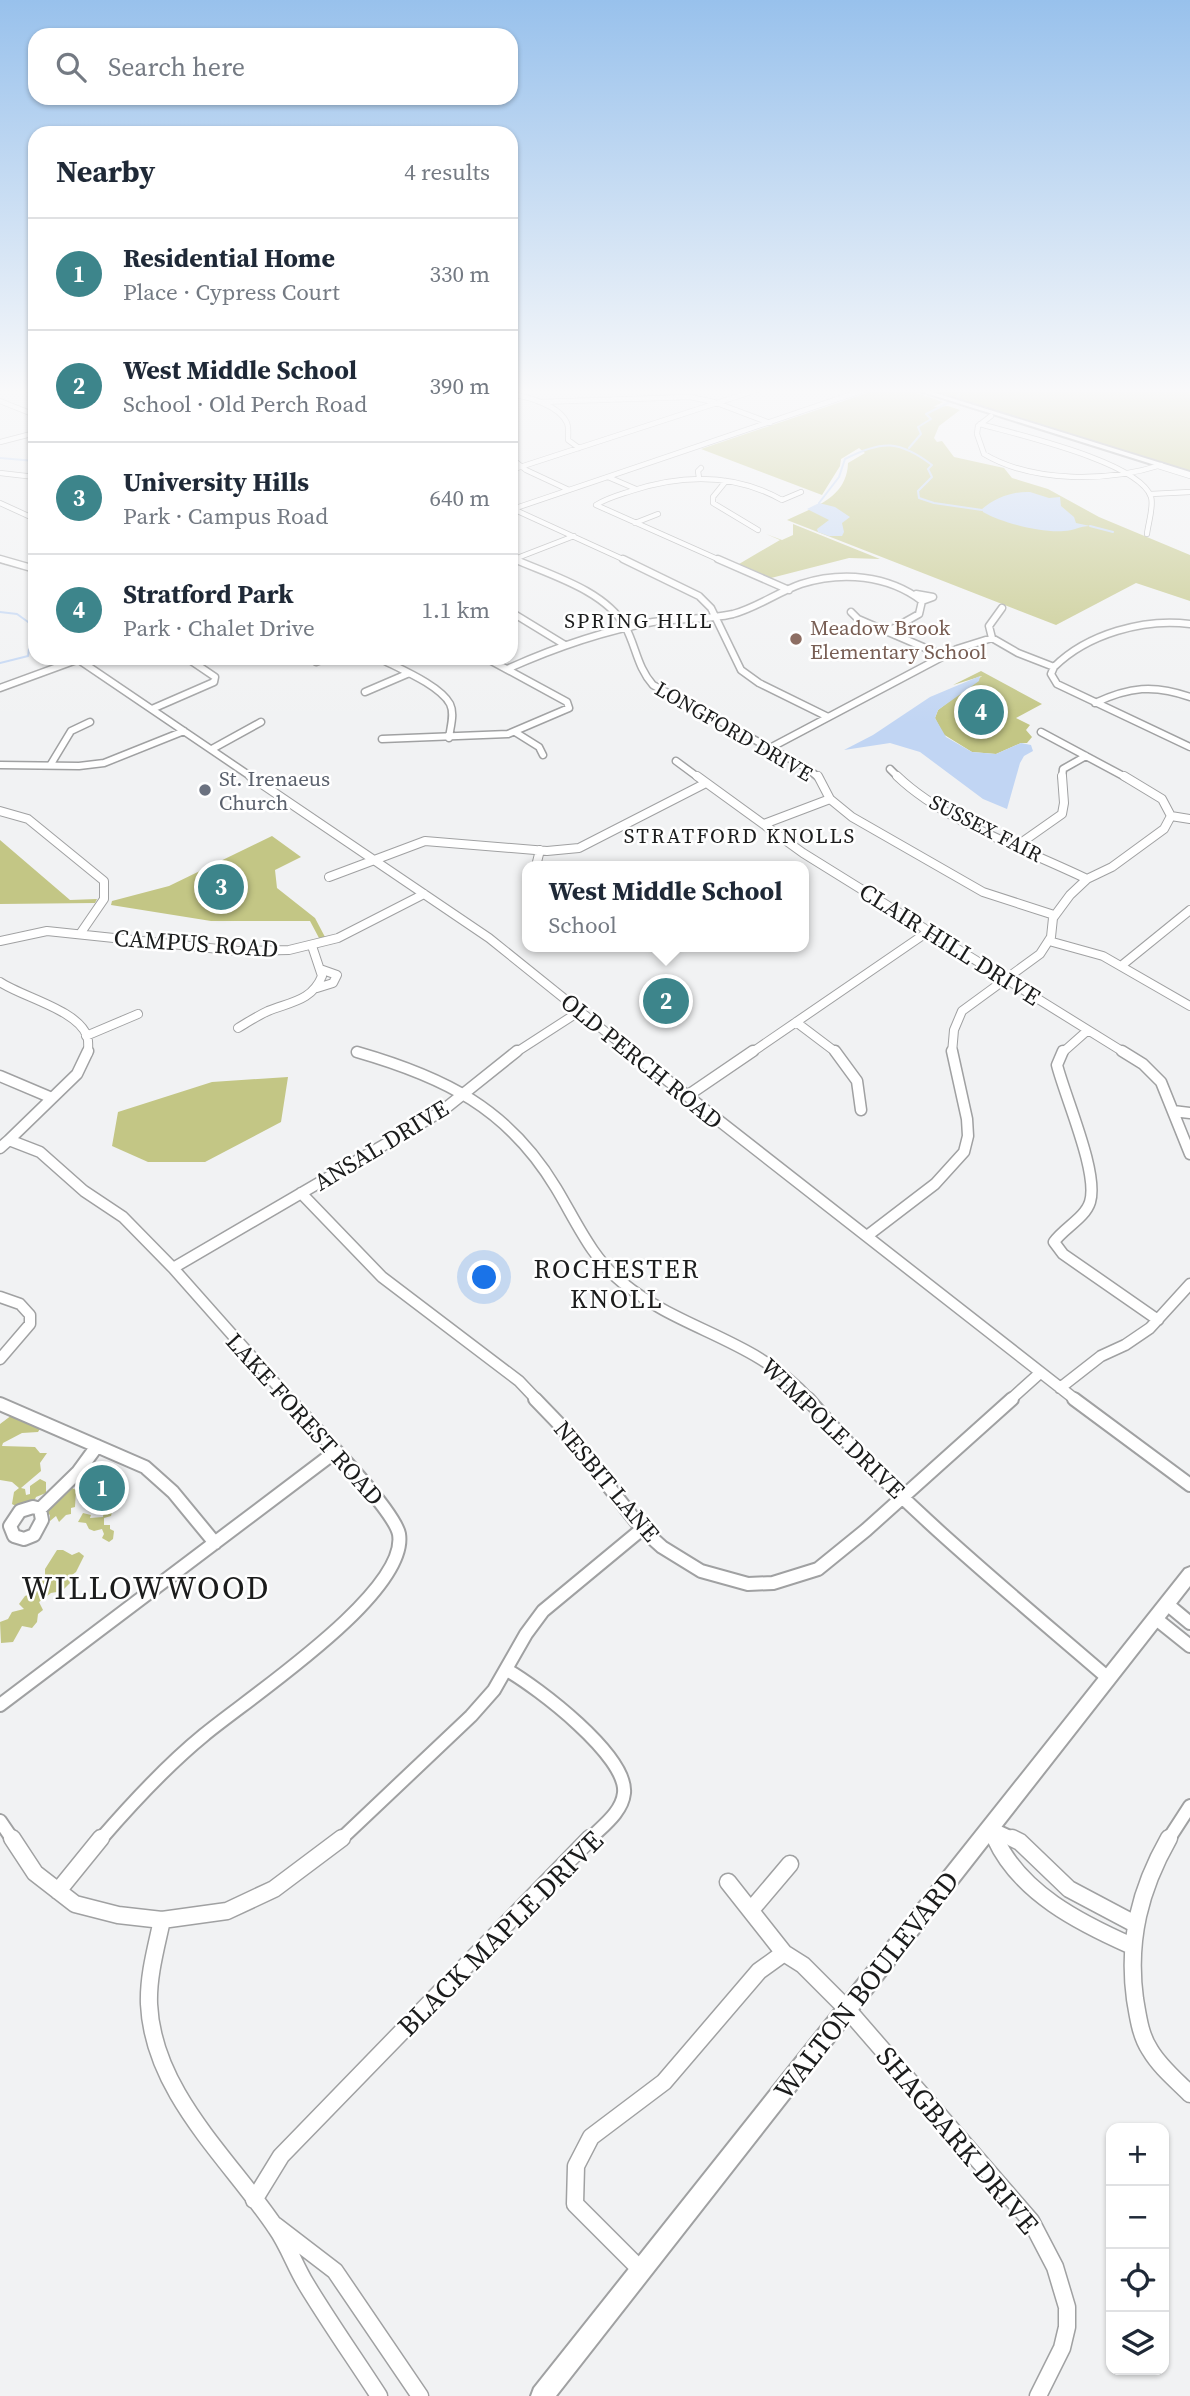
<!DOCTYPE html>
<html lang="en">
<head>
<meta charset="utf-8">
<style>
  :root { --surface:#fff; --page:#f2f2f3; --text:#1f2937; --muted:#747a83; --line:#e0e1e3; --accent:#3d858b }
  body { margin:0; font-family:"Source Serif 4",serif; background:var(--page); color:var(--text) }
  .controls { position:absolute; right:21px; bottom:21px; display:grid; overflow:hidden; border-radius:14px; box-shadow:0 2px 5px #0004 }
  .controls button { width:63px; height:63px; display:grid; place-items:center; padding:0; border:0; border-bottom:2px solid var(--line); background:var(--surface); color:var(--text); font:35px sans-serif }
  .you { position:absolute; left:485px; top:1278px; width:24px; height:24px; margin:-18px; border:5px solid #fff; border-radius:50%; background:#1a73e8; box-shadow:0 0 0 10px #1a73e833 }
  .badge { display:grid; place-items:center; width:46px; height:46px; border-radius:50%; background:var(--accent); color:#fff; font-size:23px; font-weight:700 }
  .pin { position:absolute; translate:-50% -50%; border:4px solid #fff; box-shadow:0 2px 7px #0006 }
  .popup { position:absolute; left:522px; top:861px; width:287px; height:91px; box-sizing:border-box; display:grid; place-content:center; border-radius:14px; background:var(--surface); filter:drop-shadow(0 2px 5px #0005); font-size:23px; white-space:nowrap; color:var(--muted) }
  .popup b { font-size:26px; color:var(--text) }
  .popup::after { content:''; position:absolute; left:50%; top:100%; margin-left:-14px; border:14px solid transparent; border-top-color:var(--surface) }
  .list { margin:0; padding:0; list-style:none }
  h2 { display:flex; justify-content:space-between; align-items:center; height:91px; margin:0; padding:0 28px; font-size:30px }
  h2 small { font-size:23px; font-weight:400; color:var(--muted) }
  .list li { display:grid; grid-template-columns:46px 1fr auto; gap:21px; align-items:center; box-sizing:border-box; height:112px; padding:0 28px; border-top:2px solid var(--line) }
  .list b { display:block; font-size:26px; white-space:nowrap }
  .list p { margin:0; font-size:23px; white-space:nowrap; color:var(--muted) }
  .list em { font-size:23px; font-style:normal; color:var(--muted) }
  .icon { flex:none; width:38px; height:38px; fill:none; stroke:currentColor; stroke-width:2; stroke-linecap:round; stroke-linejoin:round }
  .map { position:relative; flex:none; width:1190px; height:2396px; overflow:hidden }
  .search { position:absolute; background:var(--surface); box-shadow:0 2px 5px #0004; left:28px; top:28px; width:490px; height:77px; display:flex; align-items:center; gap:18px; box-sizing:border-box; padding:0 24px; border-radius:21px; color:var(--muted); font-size:26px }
  .panel { position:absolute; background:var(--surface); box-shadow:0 2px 5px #0004; left:28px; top:126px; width:490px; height:539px; border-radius:21px }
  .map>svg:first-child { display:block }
  .green { fill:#c3c685 }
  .water { fill:#c1d5f3 }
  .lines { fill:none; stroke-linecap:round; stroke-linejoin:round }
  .stream { stroke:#c1d5f3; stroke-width:2 }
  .minor-far5-casing { stroke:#a0a1a2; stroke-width:6 }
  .minor-far4-casing { stroke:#a0a1a2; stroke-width:9 }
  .minor-far3-casing { stroke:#a0a1a2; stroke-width:10 }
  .minor-far2-casing { stroke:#a0a1a2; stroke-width:13 }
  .minor-far1-casing { stroke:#a0a1a2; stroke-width:16 }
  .minor-casing { stroke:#a0a1a2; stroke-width:19 }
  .major-casing { stroke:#a0a1a2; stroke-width:4 }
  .minor-far5 { stroke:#fff; stroke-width:4.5 }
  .minor-far4 { stroke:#fff; stroke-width:6 }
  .minor-far3 { stroke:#fff; stroke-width:8 }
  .minor-far2 { stroke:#fff; stroke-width:10 }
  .minor-far1 { stroke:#fff; stroke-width:12 }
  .minor { stroke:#fff; stroke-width:16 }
  .major { fill:#fff; fill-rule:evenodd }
  .education-dot { fill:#8d6e63; stroke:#fff; stroke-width:2.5 }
  .worship-dot { fill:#6b7280; stroke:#fff; stroke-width:2.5 }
  .labels { text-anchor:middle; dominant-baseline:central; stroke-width:5; stroke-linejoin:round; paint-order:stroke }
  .far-neighbourhood-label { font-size:21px; letter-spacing:2px; fill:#1b1c1c; stroke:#fff }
  .far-education-label { font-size:21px; fill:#785e54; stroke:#fff; text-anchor:start }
  .far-street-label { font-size:21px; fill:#1b1c1c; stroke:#fff }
  .far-worship-label { font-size:21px; fill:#5b616d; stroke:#fff; text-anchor:start }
  .street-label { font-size:24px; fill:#1b1c1c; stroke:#fff }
  .neighbourhood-label { font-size:26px; letter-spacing:2px; fill:#1b1c1c; stroke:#fff }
  .near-street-label { font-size:28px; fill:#1b1c1c; stroke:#fff }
  .near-neighbourhood-label { font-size:32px; letter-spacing:2px; fill:#1b1c1c; stroke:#fff }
</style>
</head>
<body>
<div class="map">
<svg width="1190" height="2396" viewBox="0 0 1190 2396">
  <rect width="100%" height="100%" fill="#f1f2f3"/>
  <path class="green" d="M882 388H902L943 402 933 407 948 406 960 410 939 426 934 438 937 442 942 441 954 457 1004 468 1012 478 1048 489 1099 517 1190 555V601L1136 583 1056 625 787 520C814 507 847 498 848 463L865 453 859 448 841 459 840 466 822 495 701 449Z
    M923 388H1190V471Z
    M793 524 880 559 849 558 771 578 739 564 780 540 766 534 782 540 793 535Z
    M981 671 1042 704 1016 718 1030 725 1026 730 1032 737 1027 743H1021L996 754 972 752 943 734 935 718 938 710 982 676 953 685Z
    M272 836 301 857 275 870 277 888 315 918 325 937 319 938 310 921H211L111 905 112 901 169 886Z
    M0 840 70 900 97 899 95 903 0 904Z
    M288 1077 281 1122 205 1162H148L112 1146 118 1112 212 1082Z
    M12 1415 41 1427 38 1432 22 1433 3 1443 2 1446 35 1447 40 1453H47L40 1463 41 1471 21 1488 25 1489 26 1495 30 1494V1486L40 1479 46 1482V1493L36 1497 33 1504 17 1507 12 1504 14 1492 19 1488 12 1482 0 1480V1424Z
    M72 1488 76 1490 75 1507 71 1508V1514L66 1515 59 1522 56 1516 50 1521V1515L45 1511Z
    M113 1508 111 1516 104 1518V1525H110V1529L114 1531 113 1539 109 1542 102 1538 104 1534 102 1529 94 1531 89 1529 86 1523 78 1522 83 1513 91 1515 90 1518 103 1517 104 1509Z
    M57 1550H63L72 1555 79 1552 84 1556 76 1572 68 1578 70 1583 62 1591 51 1593 39 1602 43 1610 38 1614 37 1622 32 1628 22 1626 13 1642 1 1643 0 1622 8 1619 12 1612 24 1609 19 1604 25 1596 35 1592 36 1580 45 1578V1569Z"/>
  <path class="water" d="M1030 492 1049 498 1060 497 1061 506 1074 517 1076 523 1090 526C1080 526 1073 531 1064 531 1042 533 1002 523 983 512L982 509C995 498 1013 491 1030 492Z
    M819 503 835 507 850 517 842 523 844 532 842 536H829L818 532 817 529 829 520 807 509Z
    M980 676 979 681 938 710 935 718 946 737 972 752 996 754 1021 743 1031 745 1033 751 1024 756 1020 763 1007 809 983 799 920 752 890 743 844 750 873 735 930 697Z"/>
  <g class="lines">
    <path class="stream" d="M957 399 961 388
      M909 448 921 434 918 427 931 419 926 414 950 402
      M0 458 35 461
      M819 503 839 477 845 459C882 440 899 440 932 465L928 469 932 477 918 491 919 498 934 503 982 510
      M1090 526 1113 532
      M0 612 17 614 35 627
      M0 663 28 656 29 649 35 644"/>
    <g class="minor-far5-casing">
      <path id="minor-far5" d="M23 388 35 392
        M511 394C528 397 559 405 567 423 569 428 568 435 568 440L579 448
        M0 401 35 415
        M539 402 690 397 714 402 770 423
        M991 416 978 426 977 434 984 454C1033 483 1108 482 1161 465
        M980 424C1015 434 1140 462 1151 497 1154 506 1148 524 1147 534
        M0 442 35 433
        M511 458 526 470 569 490
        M1158 466 1190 476
        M511 470 763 388
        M0 473 35 477
        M608 477 636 489
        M699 478 698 471 701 468
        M726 481 713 497V503L758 530
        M1151 494 1190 492
        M0 503 35 519
        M513 509 627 561
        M513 509 870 388
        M635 523 658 514
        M0 559 6 561
        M514 559 518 561
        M512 560 574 536
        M722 561 596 505C607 498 619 495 631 491 683 474 734 473 782 500L801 492"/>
    </g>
    <g class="minor-far4-casing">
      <path id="minor-far4" d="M0 559 35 569
        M514 559C550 575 604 590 625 626 636 646 637 667 653 685L807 768 819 778
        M623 559 699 596 711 608 741 670 759 683 828 717
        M718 559 789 590
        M512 560 515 559
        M916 594 933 597 922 601
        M1002 608 989 626 992 638 1018 653 1054 667
        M511 612 565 645
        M851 612 858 619 944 656
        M379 658C398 668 440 685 450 704 455 714 450 728 449 738
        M79 660 253 778
        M316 662 327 658
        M1054 667 1051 674 1057 684 1190 747
        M1054 667C1087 634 1144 618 1190 624
        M507 669C554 648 602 631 653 622 679 618 707 620 733 614 756 608 778 592 801 584 842 571 888 575 922 601L919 614 887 632
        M0 688 82 658
        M365 692 407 674
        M1095 703C1129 687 1154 684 1190 697
        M152 709 214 682 215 677 187 658
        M515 732 539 747 543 755
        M1041 732 1127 778
        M382 739 508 734 569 708 567 702 486 658
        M770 748 957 649 992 638
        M212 749 261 722
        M676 761 699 778
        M51 764 71 731 90 722
        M0 765 79 766 104 763 184 731
        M890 769 899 778
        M1062 778 1063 769 1086 756"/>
    </g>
    <g class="minor-far3-casing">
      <path id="minor-far3" d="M250 776 489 938 632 1053
        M697 776 803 853 1125 1053
        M818 776 830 799 852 817 983 892 1054 915
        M897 776C945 822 1027 850 1087 879
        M0 811 28 819 104 881V899L80 934
        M1171 816 1190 819
        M764 824 830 799
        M1018 845 1062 814 1064 803 1062 776
        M536 866 540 850
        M329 877 425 841 547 851 579 848 706 783
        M0 941 47 931 238 951 289 950 338 938 424 894
        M1049 941 1103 956 1190 1006
        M1121 966 1190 910
        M0 982C22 997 78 1010 87 1036 89 1041 88 1048 88 1053
        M317 988 333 983 337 975 320 969
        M796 1022 837 1053
        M238 1028C248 1022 257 1016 268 1011 290 1002 312 1001 322 976L312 946
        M86 1036 138 1014
        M515 1053 580 1011
        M751 1053 929 931
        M952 1053 954 1030 962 1011 1040 954 1051 937 1053 918 1070 895 1087 879 1112 867 1164 829 1171 816 1162 799 1124 776
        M1062 1053 1088 1030"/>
    </g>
    <g class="minor-far2-casing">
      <path id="minor-far2" d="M88 1051 77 1074 9 1140 40 1152 84 1191 123 1217 173 1268 290 1400
        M630 1051 1076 1400
        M835 1051 857 1081 861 1110
        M1063 1051 1057 1065C1065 1097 1099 1173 1090 1202 1085 1218 1064 1228 1054 1242L1063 1254 1158 1320
        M1122 1051 1143 1064 1161 1082 1190 1154
        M357 1052C444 1077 508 1108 556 1188 576 1221 592 1259 623 1283 683 1332 755 1338 810 1400
        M0 1076 52 1098
        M687 1096 753 1051
        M1173 1111 1190 1113
        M0 1148 9 1140
        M301 1193 382 1277 519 1381 537 1400
        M867 1236 935 1184 964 1152 968 1136 967 1119 952 1051
        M173 1268 442 1111 517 1051
        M0 1297 20 1304 30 1315V1324L0 1359
        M1060 1388 1101 1356 1125 1345 1150 1328 1190 1284
        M1010 1400 1040 1373"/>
    </g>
    <g class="minor-far1-casing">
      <path id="minor-far1" d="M535 1399 562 1427 642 1529 662 1547 701 1571 748 1584 773 1583 818 1569 866 1530 1012 1399
        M808 1399C897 1502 1005 1589 1108 1678
        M1074 1399 1190 1485
        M0 1404 145 1467 173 1492 215 1543
        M33 1507 40 1509 42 1520 34 1535 24 1539 14 1536 10 1526 20 1511Z
        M40 1509 78 1472 97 1446
        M1167 1604 1190 1623
        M1155 1618 1190 1646
        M507 1670C537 1687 628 1756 624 1793 622 1813 601 1827 589 1840
        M0 1705 335 1452
        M0 1821 13 1840
        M990 1828 996 1840
        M990 1828 1016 1840
        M100 1840C132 1803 166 1766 204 1735 247 1699 409 1593 399 1534 394 1509 310 1423 288 1399
        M340 1840 471 1716 494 1690 526 1634 543 1611 642 1529
        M1168 1840 1190 1806"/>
    </g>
    <g class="minor-casing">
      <path id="minor" d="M12 1838 35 1873 75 1904 118 1915 162 1920 227 1911 274 1889 342 1838
        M995 1838C1020 1893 1080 1923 1132 1946
        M1012 1838 1020 1842 1069 1889 1135 1924
        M1169 1838C1140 1889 1127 1940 1135 1999 1138 2016 1140 2035 1150 2050 1160 2067 1176 2080 1190 2094
        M728 1882 784 1953
        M58 1891 101 1838
        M751 1910 790 1864
        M162 1920C156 1948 148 1976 149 2004 153 2093 230 2159 276 2228 288 2245 295 2266 306 2284 329 2322 355 2359 379 2396
        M254 2200 281 2156 590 1838
        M275 2225 335 2271 420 2396
        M641 2270 575 2204 576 2166 591 2137 664 2082 759 1971 784 1953 803 1965 847 2009 1031 2221 1055 2267 1067 2307V2327L1062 2348 1038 2396"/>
    </g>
    <g class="major-casing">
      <path id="major" d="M910 388H919L1190 472V476Z
        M1190 1567V1586L556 2396H531L534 2388 1185 1569Z"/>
    </g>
    <use href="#minor-far5" class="minor-far5"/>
    <use href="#minor-far4" class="minor-far4"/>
    <use href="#minor-far3" class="minor-far3"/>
    <use href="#minor-far2" class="minor-far2"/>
    <use href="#minor-far1" class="minor-far1"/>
    <use href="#minor" class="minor"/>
    <use href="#major" class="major"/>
  </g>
  <linearGradient id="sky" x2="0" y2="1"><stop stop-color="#98c1ec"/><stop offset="0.54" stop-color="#f9f9fa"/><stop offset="1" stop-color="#f9f9fa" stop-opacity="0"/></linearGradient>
  <rect width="1190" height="724" fill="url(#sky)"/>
  <circle class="education-dot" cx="796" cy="639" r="7"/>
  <circle class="worship-dot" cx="205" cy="790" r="7"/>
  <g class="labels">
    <g class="far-neighbourhood-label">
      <text x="639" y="620">SPRING HILL</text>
      <text x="740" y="835">STRATFORD KNOLLS</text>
    </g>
    <g class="far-education-label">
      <text x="810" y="627">Meadow Brook<tspan x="810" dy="24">Elementary School</tspan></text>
    </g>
    <g class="far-street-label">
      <text transform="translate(734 731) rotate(30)">LONGFORD DRIVE</text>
      <text transform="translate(986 828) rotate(27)">SUSSEX FAIR</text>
    </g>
    <g class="far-worship-label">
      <text x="219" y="778">St. Irenaeus<tspan x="219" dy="24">Church</tspan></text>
    </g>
    <g class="street-label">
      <text transform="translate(196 943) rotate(4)">CAMPUS ROAD</text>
      <text transform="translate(950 944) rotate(32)">CLAIR HILL DRIVE</text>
      <text transform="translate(642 1061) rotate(39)">OLD PERCH ROAD</text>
      <text transform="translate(381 1145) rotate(-31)">ANSAL DRIVE</text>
      <text transform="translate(305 1419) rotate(48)">LAKE FOREST ROAD</text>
      <text transform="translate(833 1428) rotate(44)">WIMPOLE DRIVE</text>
      <text transform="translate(607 1481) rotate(50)">NESBIT LANE</text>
    </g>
    <g class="neighbourhood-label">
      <text x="617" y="1269">ROCHESTER<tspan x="617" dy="30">KNOLL</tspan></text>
    </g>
    <g class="near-street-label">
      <text transform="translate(500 1933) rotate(-45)">BLACK MAPLE DRIVE</text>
      <text transform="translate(866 1985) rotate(-52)">WALTON BOULEVARD</text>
      <text transform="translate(958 2140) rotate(50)">SHAGBARK DRIVE</text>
    </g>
    <g class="near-neighbourhood-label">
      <text x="146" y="1588">WILLOWWOOD</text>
    </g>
  </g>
</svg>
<div class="controls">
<button>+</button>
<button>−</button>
<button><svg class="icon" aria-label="locate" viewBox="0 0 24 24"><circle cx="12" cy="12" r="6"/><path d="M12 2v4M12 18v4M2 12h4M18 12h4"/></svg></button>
<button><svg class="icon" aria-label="layers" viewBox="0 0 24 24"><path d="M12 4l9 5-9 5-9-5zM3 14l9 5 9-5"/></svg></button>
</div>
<div class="you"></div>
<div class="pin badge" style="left:102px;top:1488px">1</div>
<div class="pin badge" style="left:666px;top:1001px">2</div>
<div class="popup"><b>West Middle School</b>School</div>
<div class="pin badge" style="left:221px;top:887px">3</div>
<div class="pin badge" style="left:981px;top:712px">4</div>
<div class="search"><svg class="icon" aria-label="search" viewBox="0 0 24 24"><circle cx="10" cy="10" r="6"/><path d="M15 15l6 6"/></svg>Search here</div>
<section class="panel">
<h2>Nearby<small>4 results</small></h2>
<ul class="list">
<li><span class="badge">1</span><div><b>Residential Home</b><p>Place · Cypress Court</p></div><em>330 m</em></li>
<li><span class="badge">2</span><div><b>West Middle School</b><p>School · Old Perch Road</p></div><em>390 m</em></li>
<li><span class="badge">3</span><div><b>University Hills</b><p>Park · Campus Road</p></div><em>640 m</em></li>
<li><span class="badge">4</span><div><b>Stratford Park</b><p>Park · Chalet Drive</p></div><em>1.1 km</em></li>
</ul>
</section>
</div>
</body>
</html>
